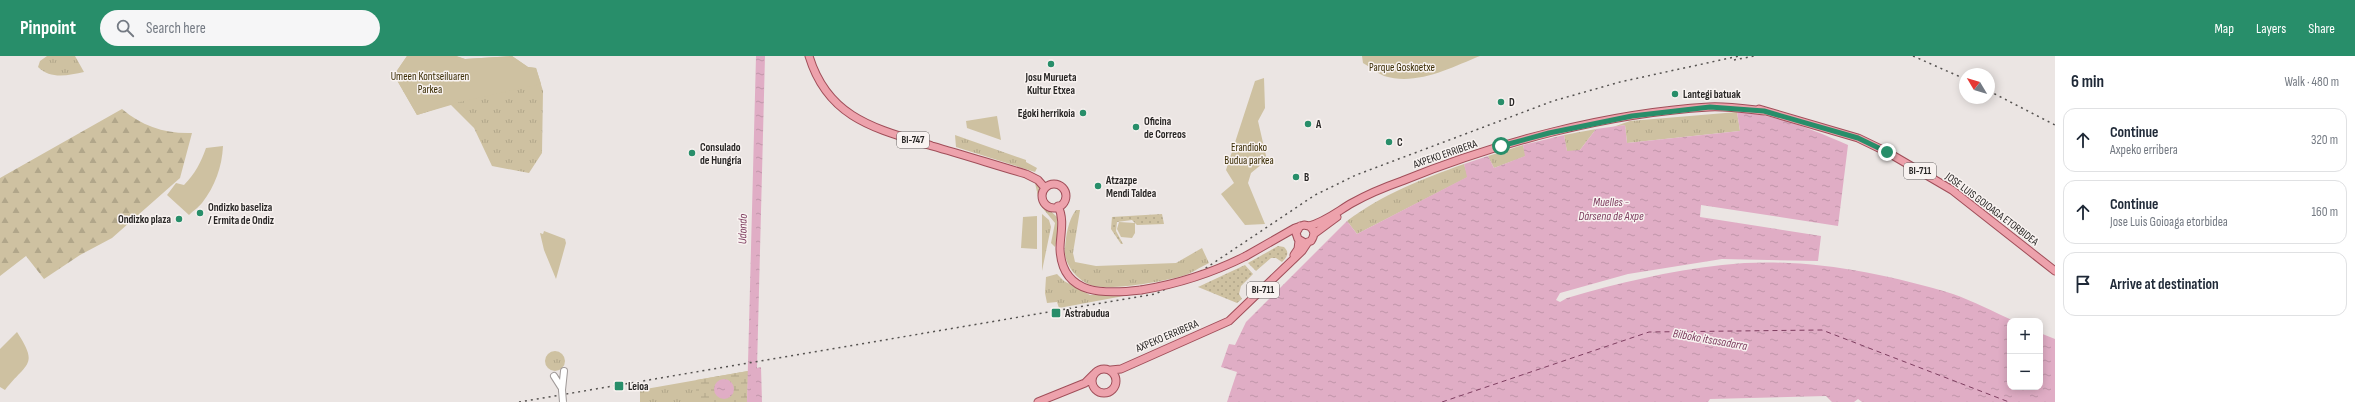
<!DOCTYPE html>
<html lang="en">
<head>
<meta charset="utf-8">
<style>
  :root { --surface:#fff; --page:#f6f6f7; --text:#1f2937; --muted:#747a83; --line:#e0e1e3; --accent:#288e6a }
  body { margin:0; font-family:"Sofia Sans Condensed",sans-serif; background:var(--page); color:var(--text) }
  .controls { position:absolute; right:12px; bottom:12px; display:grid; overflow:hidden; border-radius:8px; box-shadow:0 2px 10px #0003 }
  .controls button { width:36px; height:36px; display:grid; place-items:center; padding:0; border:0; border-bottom:1px solid var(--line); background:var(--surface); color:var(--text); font:20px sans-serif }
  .compass { position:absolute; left:1959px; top:12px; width:36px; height:36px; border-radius:50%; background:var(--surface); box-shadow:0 2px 10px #0003; rotate:308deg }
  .stop { position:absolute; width:12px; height:12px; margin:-9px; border:3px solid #288e6a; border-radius:50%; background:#fff }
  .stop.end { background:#288e6a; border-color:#fff; box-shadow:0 1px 4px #0008 }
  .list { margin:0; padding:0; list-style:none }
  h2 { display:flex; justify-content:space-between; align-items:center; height:52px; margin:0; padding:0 16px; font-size:17px }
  h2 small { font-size:13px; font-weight:400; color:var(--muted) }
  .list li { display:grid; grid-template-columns:26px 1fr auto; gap:12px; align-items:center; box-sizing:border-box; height:64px; margin:0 8px 8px; padding:0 8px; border:1px solid var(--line); border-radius:12px }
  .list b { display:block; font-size:15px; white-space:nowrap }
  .list p { margin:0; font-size:13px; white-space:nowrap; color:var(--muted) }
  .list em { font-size:13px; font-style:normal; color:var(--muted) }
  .icon { flex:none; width:22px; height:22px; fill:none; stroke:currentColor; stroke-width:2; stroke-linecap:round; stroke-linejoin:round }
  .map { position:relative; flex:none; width:2055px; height:346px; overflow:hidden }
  header { display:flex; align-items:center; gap:24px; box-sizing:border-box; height:56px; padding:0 20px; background:var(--accent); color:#fff }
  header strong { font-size:19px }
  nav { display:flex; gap:22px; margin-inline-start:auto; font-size:14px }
  .search { width:280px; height:36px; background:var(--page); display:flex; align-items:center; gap:10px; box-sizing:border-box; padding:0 14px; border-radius:22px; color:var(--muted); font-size:15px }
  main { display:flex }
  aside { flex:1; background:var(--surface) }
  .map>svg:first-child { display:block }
  .grass { fill:url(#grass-tufts) }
  .forest { fill:url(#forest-firs) }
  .wetland { fill:url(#wetland-marsh) }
  .park { fill:#cec1a1 }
  .garden { fill:url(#garden-dots) }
  .water { fill:url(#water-ripples) }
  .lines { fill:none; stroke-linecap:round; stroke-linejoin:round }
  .ferry { stroke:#7e3e60; stroke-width:1; stroke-dasharray:5 4; stroke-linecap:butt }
  .secondary-casing { stroke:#a09a99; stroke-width:8 }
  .primary-casing { stroke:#a04e59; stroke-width:9 }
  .secondary { stroke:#fff; stroke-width:6 }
  .primary { stroke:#eda2ac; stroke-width:7 }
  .rail { stroke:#555250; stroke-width:1.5; stroke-dasharray:2 4; stroke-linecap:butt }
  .secondary-bridge-casing { stroke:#a09a99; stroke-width:8; stroke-linecap:butt }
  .primary-bridge-casing { stroke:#a04e59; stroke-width:9; stroke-linecap:butt }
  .secondary-bridge { stroke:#fff; stroke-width:6 }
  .primary-bridge { stroke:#eda2ac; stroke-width:7 }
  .route { stroke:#288e6a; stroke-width:5 }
  .poi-dot { fill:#288e6a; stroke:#f8f2f0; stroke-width:1.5 }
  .labels { text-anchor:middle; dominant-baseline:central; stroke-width:3; stroke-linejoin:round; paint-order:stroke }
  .shield { fill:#f8f2f0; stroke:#666362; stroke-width:1 }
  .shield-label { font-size:10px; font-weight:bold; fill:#282625 }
  .park-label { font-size:11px; fill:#3b2d04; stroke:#f8f2f0 }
  .poi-label { font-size:11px; font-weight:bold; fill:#282625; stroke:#f8f2f0; text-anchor:start }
  .street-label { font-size:11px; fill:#282625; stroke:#f8f2f0 }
  .water-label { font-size:12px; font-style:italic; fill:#7e3e60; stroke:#f8f2f0 }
</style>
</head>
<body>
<header>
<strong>Pinpoint</strong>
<div class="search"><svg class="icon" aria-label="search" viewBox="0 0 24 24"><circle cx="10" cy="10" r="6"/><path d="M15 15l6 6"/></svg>Search here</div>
<nav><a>Map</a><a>Layers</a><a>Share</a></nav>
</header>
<main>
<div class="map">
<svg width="2055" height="346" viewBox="0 0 2055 346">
  <defs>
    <pattern id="grass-tufts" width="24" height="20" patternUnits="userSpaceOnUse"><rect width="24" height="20" fill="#cec1a1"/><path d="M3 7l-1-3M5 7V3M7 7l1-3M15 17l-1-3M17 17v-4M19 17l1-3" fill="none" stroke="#b1a68a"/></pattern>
    <pattern id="forest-firs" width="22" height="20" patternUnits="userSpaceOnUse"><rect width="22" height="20" fill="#cec1a1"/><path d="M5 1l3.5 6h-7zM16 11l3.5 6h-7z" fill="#b1a68a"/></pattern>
    <pattern id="wetland-marsh" width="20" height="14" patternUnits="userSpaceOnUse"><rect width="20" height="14" fill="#cec1a1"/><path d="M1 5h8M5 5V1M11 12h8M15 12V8" fill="none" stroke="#b1a68a"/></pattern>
    <pattern id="garden-dots" width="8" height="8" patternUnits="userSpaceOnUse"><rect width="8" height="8" fill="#cec1a1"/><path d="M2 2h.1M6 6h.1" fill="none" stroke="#b1a68a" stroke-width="1.8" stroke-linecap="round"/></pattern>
    <pattern id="water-ripples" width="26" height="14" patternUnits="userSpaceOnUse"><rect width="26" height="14" fill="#e0adc5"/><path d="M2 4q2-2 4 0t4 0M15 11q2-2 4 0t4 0" fill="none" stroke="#c095a9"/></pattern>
  </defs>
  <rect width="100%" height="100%" fill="#ebe5e3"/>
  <path class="grass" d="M47 0H75L84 16C69 19 51 24 38 11L40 5Z
    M407 0H456L465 3 512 0 528 11 536 12 543 35 542 97 529 117 492 110 474 72 451 49 417 59 394 19Z
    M1737 56 1740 75 1627 87 1625 69 1613 71 1630 65Z
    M1596 73 1580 94 1567 96 1564 79Z
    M955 79 1026 104V106L1037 112 1035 116 956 91Z
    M1523 89 1526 100 1494 112 1488 100Z
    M1464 108 1468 121 1357 178 1347 165C1383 138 1422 123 1464 108Z
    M1035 127 1039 130 1042 147 1057 161 1058 180 1055 191 1051 187 1055 167 1040 149Z
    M1076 154H1080L1073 197 1075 206 1096 210 1176 207 1202 192 1209 207C1200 211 1191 218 1182 220 1161 226 1115 234 1094 230 1078 226 1063 208 1065 192 1066 180 1068 164 1076 154Z
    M1042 158 1049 164 1051 171 1042 215Z
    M1057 218 1064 225 1090 239H1129L1059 252 1057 246 1047 247 1045 237 1046 221Z
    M545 305a10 10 0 1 1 20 0a10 10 0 1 1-20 0Z
    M748 315 747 346H640V334Z"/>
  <path class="forest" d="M122 53C142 70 165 78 192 77L180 122 112 182 80 199 44 223 26 200 0 220V122Z"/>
  <path class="wetland" d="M748 315 747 346H696V324Z"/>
  <path class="park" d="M407 0H456L465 3 512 0 528 11 536 12 541 28 451 48 417 59 394 19Z
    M1362 0H1480C1450 12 1417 30 1384 20 1377 17 1370 11 1363 7Z
    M1264 22 1265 52 1258 65 1267 104 1251 117 1248 127 1265 168 1245 169 1221 138 1234 127 1226 114 1255 25Z
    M997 60 1001 84 967 72 966 65Z
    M223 90C222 111 215 130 202 147 199 151 194 154 189 159L167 139 176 127 184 129C195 118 201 106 206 92Z
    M1037 160V193L1021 192 1023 161Z
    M1119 166 1135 167V177L1132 182 1121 181 1117 173Z
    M544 175 565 183 566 187 556 223 544 194 540 177 543 178Z
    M17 276C39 310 27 306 5 334L0 331V293Z"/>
  <path class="garden" d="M1162 158 1164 168 1137 169 1132 164 1117 166 1116 175 1123 188H1121L1111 173 1112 161Z
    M1278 190 1284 191C1290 197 1287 201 1282 206L1276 202H1271L1256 215 1248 207Z
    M1245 209 1253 218 1241 230 1239 238 1242 243 1237 247 1198 231Z"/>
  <path class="water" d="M756 0H765L757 312 761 311 762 346H747Z
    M1737 56C1776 58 1813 74 1848 89L1838 170 1701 149 1700 161 1821 180 1818 205 1722 203 1628 218 1560 237 1556 244 1560 246 1567 242C1618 227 1669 215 1722 209 1798 200 1880 216 1953 238 1973 245 1994 256 2014 265H2010V331H2040V277L2055 283V346H1862L1858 343 1854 346H1832L1826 340 1710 343 1708 346H1227L1237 316 1221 311 1229 288 1235 289 1246 266 1347 165 1357 178 1467 121 1464 108 1488 100 1494 112 1525 100 1523 89 1564 79 1567 95 1580 94 1596 73 1625 69 1627 87 1740 75Z
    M714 333a10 10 0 1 1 20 0a10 10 0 1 1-20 0Z"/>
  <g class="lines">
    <path class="ferry" d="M1442 346 1649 276 1822 274 2009 346"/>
    <g class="secondary-casing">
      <path id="secondary" d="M554 320 561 331
        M562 334 564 315"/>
    </g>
    <g class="primary-casing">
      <path id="primary" d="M809 0C828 63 877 73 932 90 964 99 995 109 1026 118L1038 124 1045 132
        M1759 53 1858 82 1887 96 1952 134 2055 215
        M1042 140a12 12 0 1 1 24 0a12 12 0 1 1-24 0Z
        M1058 150C1065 164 1060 179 1060 193 1062 241 1107 238 1141 234
        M1309 170C1325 166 1338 155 1352 147 1368 138 1385 131 1402 125 1496 87 1607 57 1709 51 1727 50 1746 53 1764 55
        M1314 178 1337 161
        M1294 199 1298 193 1299 185
        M1246 200 1295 172 1304 169 1309 170C1315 174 1315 179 1311 185L1305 187 1298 183 1296 177 1300 170
        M1092 325a12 12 0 1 1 24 0a12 12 0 1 1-24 0Z
        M1111 314 1121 313 1229 265 1302 195 1308 186
        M1038 346 1085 327 1094 318"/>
    </g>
    <use href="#secondary" class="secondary"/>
    <use href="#primary" class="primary"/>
    <path class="rail" d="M1913 0 1965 23
      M1734 4 1754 0
      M1989 35 2055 69
      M519 346 1155 238 1194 220 1315 139 1356 119 1553 45 1620 26 1739 0"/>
    <g class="secondary-bridge-casing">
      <path id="secondary-bridge" d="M562 334 563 346"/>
    </g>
    <g class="primary-bridge-casing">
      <path id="primary-bridge" d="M1141 234C1178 228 1212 217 1246 200"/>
    </g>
    <use href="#secondary-bridge" class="secondary-bridge"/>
    <use href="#primary-bridge" class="primary-bridge"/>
  </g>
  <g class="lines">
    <path class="route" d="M1501 90 1549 77 1632 60 1710 51 1764 55 1858 82 1887 96"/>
  </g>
  <g class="poi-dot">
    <circle cx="1051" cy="8" r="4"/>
    <circle cx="1675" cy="38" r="4"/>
    <circle cx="1501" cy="46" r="4"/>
    <circle cx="1083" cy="57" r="4"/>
    <circle cx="1308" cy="68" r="4"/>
    <circle cx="1136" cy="71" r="4"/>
    <circle cx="1389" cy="86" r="4"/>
    <circle cx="692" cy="97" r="4"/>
    <circle cx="1296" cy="121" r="4"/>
    <circle cx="1098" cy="130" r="4"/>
    <circle cx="200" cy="157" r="4"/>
    <circle cx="179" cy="163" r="4"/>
    <rect x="1051" y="252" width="10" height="10" rx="2"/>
    <rect x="614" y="325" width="10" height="10" rx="2"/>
  </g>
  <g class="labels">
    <g class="shield">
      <rect x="897" y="76" width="32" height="16" rx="3"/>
      <rect x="1904" y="107" width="32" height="16" rx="3"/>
      <rect x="1247" y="226" width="32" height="16" rx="3"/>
    </g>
    <g class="shield-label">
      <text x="913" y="84">BI-747</text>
      <text x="1920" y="115">BI-711</text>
      <text x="1263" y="234">BI-711</text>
    </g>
    <g class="park-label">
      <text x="1402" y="11">Parque Goskoetxe</text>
      <text x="430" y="20">Umeen Kontseiluaren<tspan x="430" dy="13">Parkea</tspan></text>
      <text x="1249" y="91">Erandioko<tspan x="1249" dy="13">Budua parkea</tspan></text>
    </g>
    <g class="poi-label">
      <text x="1051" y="21" text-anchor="middle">Josu Murueta<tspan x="1051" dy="13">Kultur Etxea</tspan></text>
      <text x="1683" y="38">Lantegi batuak</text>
      <text x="1509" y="46">D</text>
      <text x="1075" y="57" text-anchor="end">Egoki herrikoia</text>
      <text x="1144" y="65">Oficina<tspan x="1144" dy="13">de Correos</tspan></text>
      <text x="1316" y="68">A</text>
      <text x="1397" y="86">C</text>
      <text x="700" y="91">Consulado<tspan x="700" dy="13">de Hungría</tspan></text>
      <text x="1304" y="121">B</text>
      <text x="1106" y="124">Atzazpe<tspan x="1106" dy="13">Mendi Taldea</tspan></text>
      <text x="208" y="151">Ondizko baseliza<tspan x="208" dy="13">/ Ermita de Ondiz</tspan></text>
      <text x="171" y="163" text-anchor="end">Ondizko plaza</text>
      <text x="1065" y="257">Astrabudua</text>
      <text x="628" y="330">Leioa</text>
    </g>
    <g class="street-label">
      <text transform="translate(1445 98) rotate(-19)">AXPEKO ERRIBERA</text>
      <text transform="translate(1992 153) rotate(37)">JOSE LUIS GOIOAGA ETORBIDEA</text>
      <text transform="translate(1167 280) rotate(-23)">AXPEKO ERRIBERA</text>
    </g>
    <g class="water-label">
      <text x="1611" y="146">Muelles -<tspan x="1611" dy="14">Dársena de Axpe</tspan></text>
      <text transform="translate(743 173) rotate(-89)">Udondo</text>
      <text transform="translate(1710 284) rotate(10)">Bilboko itsasadarra</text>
    </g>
  </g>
</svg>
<div class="controls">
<button>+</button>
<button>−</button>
</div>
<svg class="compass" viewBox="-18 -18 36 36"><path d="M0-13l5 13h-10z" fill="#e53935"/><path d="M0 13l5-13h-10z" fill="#747a83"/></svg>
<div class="stop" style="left:1501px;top:90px"></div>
<div class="stop end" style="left:1887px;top:96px"></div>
</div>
<aside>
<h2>6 min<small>Walk · 480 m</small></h2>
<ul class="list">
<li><svg class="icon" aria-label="ahead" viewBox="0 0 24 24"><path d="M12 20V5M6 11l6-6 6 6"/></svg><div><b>Continue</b><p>Axpeko erribera</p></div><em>320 m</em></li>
<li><svg class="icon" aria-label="ahead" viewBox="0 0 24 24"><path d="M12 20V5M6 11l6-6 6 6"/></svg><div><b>Continue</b><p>Jose Luis Goioaga etorbidea</p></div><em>160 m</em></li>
<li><svg class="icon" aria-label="arrive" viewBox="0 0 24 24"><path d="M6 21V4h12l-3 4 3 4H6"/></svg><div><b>Arrive at destination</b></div></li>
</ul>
</aside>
</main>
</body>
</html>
